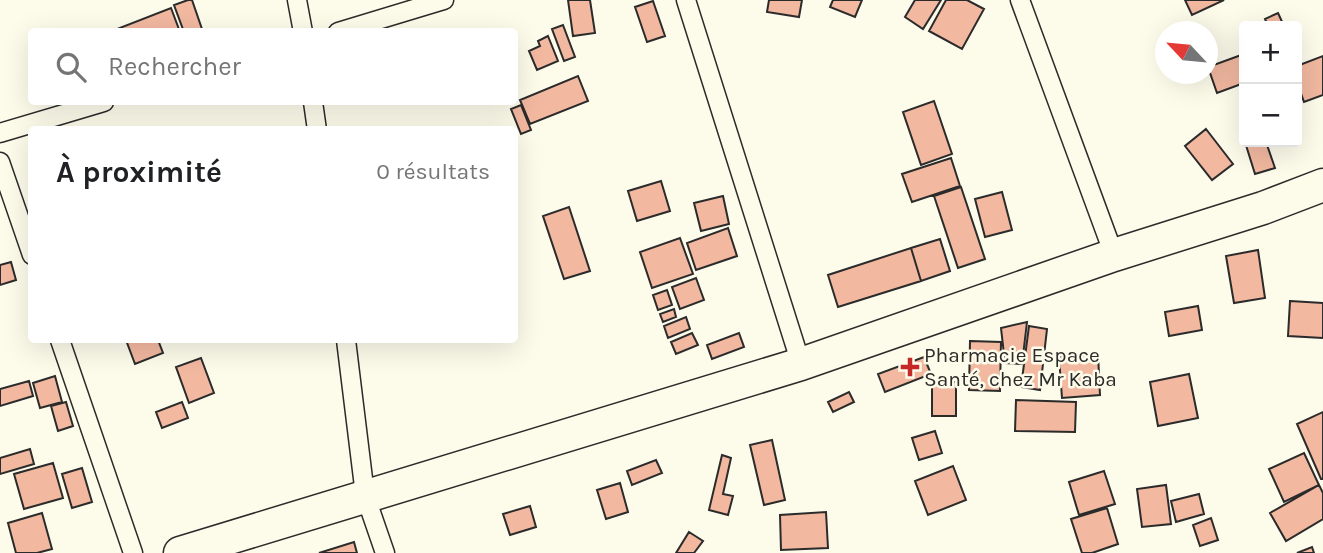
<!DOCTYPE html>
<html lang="fr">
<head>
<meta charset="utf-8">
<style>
  :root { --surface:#fff; --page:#f2f2f2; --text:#202124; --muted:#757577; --line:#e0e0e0 }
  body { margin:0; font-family:Karla,sans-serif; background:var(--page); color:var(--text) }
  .controls { position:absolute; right:21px; top:21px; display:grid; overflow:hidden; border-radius:7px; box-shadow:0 7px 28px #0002 }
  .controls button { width:63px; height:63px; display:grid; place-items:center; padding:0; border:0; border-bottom:2px solid var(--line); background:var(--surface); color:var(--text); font:35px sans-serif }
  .compass { position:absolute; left:1155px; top:21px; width:63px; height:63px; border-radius:50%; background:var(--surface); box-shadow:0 7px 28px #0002; rotate:296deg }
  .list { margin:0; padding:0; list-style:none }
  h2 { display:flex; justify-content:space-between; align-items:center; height:91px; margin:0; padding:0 28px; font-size:30px }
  h2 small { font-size:23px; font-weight:400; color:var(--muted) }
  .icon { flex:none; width:38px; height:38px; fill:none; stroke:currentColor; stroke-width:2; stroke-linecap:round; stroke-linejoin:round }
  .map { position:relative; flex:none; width:1323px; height:553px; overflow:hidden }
  .search { position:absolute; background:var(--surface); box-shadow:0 7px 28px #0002; left:28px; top:28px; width:490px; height:77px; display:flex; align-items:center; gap:18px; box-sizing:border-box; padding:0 24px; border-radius:7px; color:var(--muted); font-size:26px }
  .panel { position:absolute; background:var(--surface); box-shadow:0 7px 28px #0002; left:28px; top:126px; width:490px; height:217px; border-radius:7px }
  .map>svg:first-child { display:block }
  .building { fill:#f2b8a0; stroke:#2b2b2b; stroke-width:2 }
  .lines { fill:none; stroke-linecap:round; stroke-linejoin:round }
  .street-casing { stroke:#2b2b2b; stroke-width:21 }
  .highway-casing { stroke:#2b2b2b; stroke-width:35 }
  .street { stroke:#fdfbea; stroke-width:18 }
  .highway { stroke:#fdfbea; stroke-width:32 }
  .poi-dot { fill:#c62828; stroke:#fdfbea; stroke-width:2.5 }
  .labels { text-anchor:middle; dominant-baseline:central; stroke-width:5; stroke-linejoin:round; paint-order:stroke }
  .poi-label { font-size:21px; fill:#2b2b2b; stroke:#fdfbea; text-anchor:start }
</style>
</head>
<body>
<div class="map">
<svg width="1323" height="553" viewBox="0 0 1323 553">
  <rect width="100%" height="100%" fill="#fdfbea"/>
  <path class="building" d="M188 0H192L203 32H184L174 5Z
    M568 0H590L595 33 573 36Z
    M769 0H802L799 17 767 12Z
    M833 0H862L855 17 830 7Z
    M915 0H941L923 29 905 17Z
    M946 0H967L984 9 962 49 929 31Z
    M1185 0H1224L1192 15Z
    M653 1 665 36 647 42 635 7Z
    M171 8 180 32H118L117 29Z
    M1278 13 1284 26H1268L1265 19Z
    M563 25 575 57 564 61 552 29Z
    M548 36 558 61 537 70 529 51 540 46 538 41Z
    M1244 54V83L1217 93 1208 67Z
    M1323 56V95L1304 102 1297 82V66Z
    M578 76 588 101 530 124 520 100Z
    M934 101 952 154 921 165 903 112Z
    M521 105 531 130 521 134 511 109Z
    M1206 129 1233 164 1212 180 1185 146Z
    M1245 142H1266L1275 168 1255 174Z
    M951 158 960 186 912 202 902 174Z
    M661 181 670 211 637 221 628 191Z
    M961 187 985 259 958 268 934 196Z
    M1002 192 1012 230 985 237 975 199Z
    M723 196 729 224 701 231 694 203Z
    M569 207 590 271 564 279 543 216Z
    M728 228 737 256 696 270 687 243Z
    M680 238 693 274 652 288 640 252Z
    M940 239 950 271 921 281 911 248Z
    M911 248 921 281 838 307 828 275Z
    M1258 250 1265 298 1234 303 1226 256Z
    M11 262 16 280 0 285V265Z
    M696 278 704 300 680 309 672 287Z
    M667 290 672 305 658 310 653 295Z
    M1290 301 1323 303V338L1288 336Z
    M1198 306 1202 330 1169 336 1165 312Z
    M674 309 676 317 663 322 660 314Z
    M686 317 690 329 668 338 664 326Z
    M1027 322 1022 364 1005 363 1001 328Z
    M1029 326 1047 329 1040 390 1021 387Z
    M692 333 698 345 676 354 671 342Z
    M739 333 744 347 712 359 707 345Z
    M126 340H158L163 353 135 364Z
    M970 341 1001 342 1000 391 969 390Z
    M1098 354 1100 395 1062 398 1059 357Z
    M924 357 931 374 885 392 878 374Z
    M201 358 214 393 189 403 176 367Z
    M1189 374 1198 418 1158 426 1150 382Z
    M55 376 62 402 40 408 33 383Z
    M29 381 33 396 0 406V389Z
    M932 382H956V416H932Z
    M849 392 854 402 833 412 828 402Z
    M1016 400 1076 402 1075 432 1015 431Z
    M66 402 73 426 58 431 51 406Z
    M182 402 188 418 162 428 156 412Z
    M1323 412V479H1321L1297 424Z
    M935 431 942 453 919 460 912 438Z
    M772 440 785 500 764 505 750 445Z
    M30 449 34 464 0 474V458Z
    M1304 453 1319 485 1284 502 1269 469Z
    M722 455 731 458 723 494 733 496 728 515 709 510Z
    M656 460 662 473 632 485 627 471Z
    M53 463 63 498 24 509 14 474Z
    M953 466 966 500 928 515 915 481Z
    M82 468 92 502 72 508 62 474Z
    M1104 471 1115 504 1079 515 1069 482Z
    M620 483 628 512 606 519 597 490Z
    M1166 485 1171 524 1142 527 1137 489Z
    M1319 485 1323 493V519L1286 541 1270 513Z
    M1199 494 1204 514 1176 522 1171 501Z
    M530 506 536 527 510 535 503 514Z
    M1107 508 1118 544 1092 553H1082L1071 519Z
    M826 512 828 548 781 550 780 515Z
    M42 513 52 549 37 553H16L8 523Z
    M1211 518 1218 540 1200 546 1193 525Z
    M689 532 703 541 694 553H676Z
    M354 542 357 553H319Z
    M1312 547 1314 553H1297Z"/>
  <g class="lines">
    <g class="street-casing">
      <path id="street" d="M297 0 303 32
        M686 0 801 364
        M1020 0 1114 255
        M338 32 444 0
        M313 102 317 130
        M0 133 104 102
        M0 162 32 255
        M60 340 133 553
        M346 340 365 495 385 553"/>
    </g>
    <g class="highway-casing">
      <path id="highway" d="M180 553 801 364 1114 255 1263 208 1323 185"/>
    </g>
    <use href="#street" class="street"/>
    <use href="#highway" class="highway"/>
  </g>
  <path class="poi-dot" d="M906.5 356.5h7v7h7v7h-7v7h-7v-7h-7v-7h7z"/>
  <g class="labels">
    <g class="poi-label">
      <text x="924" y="355">Pharmacie Espace<tspan x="924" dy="24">Santé, chez Mr Kaba</tspan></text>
    </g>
  </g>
</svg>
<div class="controls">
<button>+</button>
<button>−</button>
</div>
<svg class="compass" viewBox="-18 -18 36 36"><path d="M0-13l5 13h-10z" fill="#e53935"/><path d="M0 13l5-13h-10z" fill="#757577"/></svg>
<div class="search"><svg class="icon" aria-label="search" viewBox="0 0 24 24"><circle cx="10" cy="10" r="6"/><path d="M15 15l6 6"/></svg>Rechercher</div>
<section class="panel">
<h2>À proximité<small>0 résultats</small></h2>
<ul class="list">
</ul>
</section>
</div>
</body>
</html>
